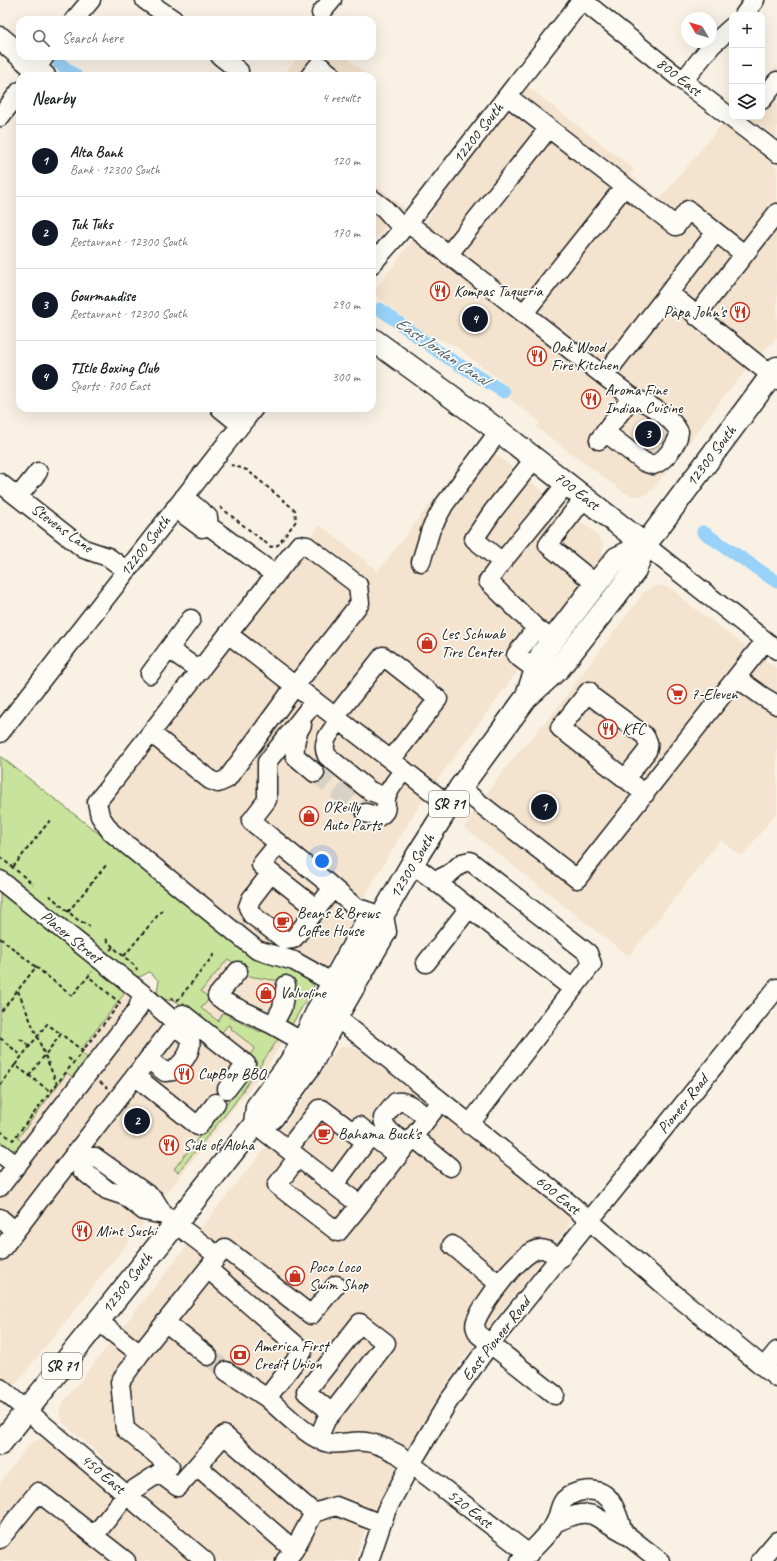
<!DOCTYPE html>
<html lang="en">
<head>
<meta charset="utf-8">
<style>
  :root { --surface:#fff; --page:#f2f2f2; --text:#202124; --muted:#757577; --line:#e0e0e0; --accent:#111827 }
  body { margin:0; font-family:Caveat,sans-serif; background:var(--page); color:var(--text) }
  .controls { position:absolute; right:12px; top:12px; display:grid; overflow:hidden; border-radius:8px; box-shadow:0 4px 16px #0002 }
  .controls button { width:36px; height:36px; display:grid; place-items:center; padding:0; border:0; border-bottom:1px solid var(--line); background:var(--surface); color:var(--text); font:20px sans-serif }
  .compass { position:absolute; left:681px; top:12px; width:36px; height:36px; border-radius:50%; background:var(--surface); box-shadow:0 4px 16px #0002; rotate:308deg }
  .you { position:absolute; left:322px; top:861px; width:14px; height:14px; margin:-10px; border:3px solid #fff; border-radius:50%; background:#1a73e8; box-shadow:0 0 0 6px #1a73e833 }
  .badge { display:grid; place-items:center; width:26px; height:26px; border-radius:50%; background:var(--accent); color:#fff; font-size:13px; font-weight:700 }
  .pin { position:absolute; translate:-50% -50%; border:2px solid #fff; box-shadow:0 1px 4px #0006 }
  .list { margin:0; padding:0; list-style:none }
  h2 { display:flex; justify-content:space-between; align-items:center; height:52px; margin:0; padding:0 16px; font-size:17px }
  h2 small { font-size:13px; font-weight:400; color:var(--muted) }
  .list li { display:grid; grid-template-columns:26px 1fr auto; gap:12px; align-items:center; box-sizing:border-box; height:72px; padding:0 16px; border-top:1px solid var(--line) }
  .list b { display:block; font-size:15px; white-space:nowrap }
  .list p { margin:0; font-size:13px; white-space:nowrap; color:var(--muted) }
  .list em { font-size:13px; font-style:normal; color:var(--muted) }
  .icon { flex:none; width:22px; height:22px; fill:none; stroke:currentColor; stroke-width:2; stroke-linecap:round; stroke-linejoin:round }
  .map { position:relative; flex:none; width:777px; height:1561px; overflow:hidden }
  .search { position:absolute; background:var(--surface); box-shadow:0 4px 16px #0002; left:16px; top:16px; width:360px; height:44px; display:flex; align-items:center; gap:10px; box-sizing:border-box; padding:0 14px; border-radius:12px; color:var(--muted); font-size:15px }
  .panel { position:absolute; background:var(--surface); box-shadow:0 4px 16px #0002; left:16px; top:72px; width:360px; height:340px; border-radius:12px }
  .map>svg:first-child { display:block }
  .built { fill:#f4e3ce }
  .green { fill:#c8e39b; stroke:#72805c }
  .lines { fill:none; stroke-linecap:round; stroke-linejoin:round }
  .canal { stroke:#98d2f8; stroke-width:13 }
  .minor-tunnel { stroke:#d8d1c6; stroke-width:18; stroke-dasharray:18 9; stroke-linecap:butt }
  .minor-casing { stroke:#1c1c1c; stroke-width:21 }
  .major-casing { stroke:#1c1c1c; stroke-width:25 }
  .path { stroke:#1c1c1c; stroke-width:2; stroke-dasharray:4 3; stroke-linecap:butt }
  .minor { stroke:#fdfcf7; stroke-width:18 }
  .major { stroke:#fdfcf7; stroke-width:22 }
  .labels { text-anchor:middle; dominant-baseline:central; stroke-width:3.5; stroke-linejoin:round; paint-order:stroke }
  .shield { fill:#fdfcf7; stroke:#605f5e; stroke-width:1 }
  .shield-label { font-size:15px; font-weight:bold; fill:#1c1c1c }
  .street-label { font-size:16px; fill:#1c1c1c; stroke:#fdfcf7 }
  .poi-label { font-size:16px; fill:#1c1c1c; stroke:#fdfcf7; text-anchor:start }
  .water-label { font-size:17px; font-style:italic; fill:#475c69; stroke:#fdfcf7 }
</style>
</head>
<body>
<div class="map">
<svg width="777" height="1561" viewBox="0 0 777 1561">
  <rect width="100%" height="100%" fill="#f9f1e4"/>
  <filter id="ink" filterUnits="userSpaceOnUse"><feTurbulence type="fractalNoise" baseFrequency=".025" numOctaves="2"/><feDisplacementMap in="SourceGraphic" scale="8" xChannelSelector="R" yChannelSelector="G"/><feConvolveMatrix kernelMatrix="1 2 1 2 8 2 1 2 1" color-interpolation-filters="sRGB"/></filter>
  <g filter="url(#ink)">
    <path class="built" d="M299 56H344L369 76H283Z
      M777 65V138L766 129 746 117H762V84Z
      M528 87 634 169 630 174 660 199 723 123 748 142 777 168V337L733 385 653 489 643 496H634L625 493 536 427 540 422 505 395 510 388 454 345 423 333 373 293 427 221 445 191Z
      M372 182 407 210 386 227 372 244Z
      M479 441 595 533 603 544 602 557 443 772 418 807 375 878 297 1019 266 1068 0 1404V1080L95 966 165 1024 232 943 91 831 95 820 113 795 320 525 378 571Z
      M655 586H663L672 589 691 606 777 669V812L742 856 720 840 630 955H627L464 827 487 793 515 756 554 712 644 592Z
      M345 1046H351L361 1052 564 1210 567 1214 570 1221 567 1229 461 1362 446 1384 413 1438 386 1489 362 1537 355 1561H217L119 1476 98 1453 63 1423 60 1416V1409L62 1404 217 1208 289 1119 314 1084 335 1052 340 1047Z
      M40 1439 52 1443 129 1510 191 1561H0V1483L29 1445 33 1442Z"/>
    <path class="green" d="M0 756 246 949 301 974 314 986 291 1026 283 1024 288 1011 293 980H273L248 976 246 972 228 959 201 991 208 997 207 1002 201 1008 218 1021 224 1012H230L231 1014 229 1017 261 1032 263 1029 279 1038 233 1105 178 1172 174 1169 220 1110H222L234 1095 233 1094 257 1061 248 1057 255 1048 231 1029 232 1027 228 1025 219 1036 177 1002 159 998 157 991 159 981 149 972 140 977 138 976 80 1051 89 1060 75 1079 67 1073 18 1138 24 1144C20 1149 15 1150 8 1150L0 1159Z"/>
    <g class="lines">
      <path class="canal" d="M59 63 76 76
        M380 309 440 353 504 392
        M703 532 777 582"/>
      <path class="minor-tunnel" d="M315 773 366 813
        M208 1356 226 1371"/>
      <g class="minor-casing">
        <path id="minor" d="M145 0 174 20
          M582 0 683 81 777 153
          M321 13 332 0
          M744 15 755 0
          M74 20 91 0
          M220 56 239 71
          M31 76 45 56
          M310 76 319 65 333 76
          M683 81 712 45 732 27
          M507 96 676 226 688 210 744 254
          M762 100 777 81
          M0 117 20 91
          M372 199 384 208 403 229
          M408 223 604 376 716 232
          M448 255 549 128
          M372 264 408 223 582 0
          M669 293 777 380
          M524 313 624 187
          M696 316 777 213
          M220 408 241 425
          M605 432 644 462 653 465C664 462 678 444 679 432 672 417 647 403 632 397
          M599 440 632 397 604 376
          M535 458 493 511 474 539 502 562 567 483
          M0 483 84 549 108 557 126 570
          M18 497 38 472
          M184 497 208 517 209 526
          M585 497 548 545 596 584
          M175 508 202 528 209 526
          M209 526 274 574
          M645 545 777 650
          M421 562 431 529 444 505 499 431
          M502 562 488 581 536 628 553 640
          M228 634 97 802 100 816 111 832 257 950 294 961 333 983
          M169 649 200 671
          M536 670 516 655 536 628
          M150 674 191 619
          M737 678 762 696 777 705
          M589 691 560 728 645 794
          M587 693 644 735C648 741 650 744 647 751L625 779
          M315 701 267 762V800L251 821 324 880 355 907 382 916
          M335 717 383 656 438 699 391 760
          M340 720C331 731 320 742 327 756L370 791 386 797
          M302 725C296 733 294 746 295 756L315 773
          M0 733 254 408
          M151 733 210 780 218 783 227 779 295 686 360 603 358 585 307 546 299 545 228 634 449 805
          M460 788 577 879 765 641
          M366 813 378 817C391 810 383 805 387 795 391 786 398 778 404 770
          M279 843 261 865 317 909
          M412 864 435 881 449 874 462 863 470 861 588 953 592 964 469 1125
          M271 873 251 899 248 907 252 915 285 940 293 939 295 937 333 888
          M0 880 143 994 176 1023
          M435 881 573 989
          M426 963 469 908
          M238 971 217 996 225 1002 273 1025 303 1042
          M336 1017 569 1203 672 1292 777 1378
          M273 1025 282 1008 286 985
          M148 1059 165 1072 173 1071C183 1062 193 1052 190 1038L174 1025
          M135 1076 198 1126 216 1103
          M255 1124 360 1205 441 1101
          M359 1126 398 1156
          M413 1137 450 1167
          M408 1144C398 1137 384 1131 383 1118L396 1102C408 1100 418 1111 427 1118
          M288 1149 319 1109H322L366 1142
          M0 1153 17 1166
          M298 1157 277 1185 338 1232 360 1205
          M334 1185 371 1135
          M0 1187 137 1010 143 994
          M0 1218 15 1231
          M452 1245 499 1284
          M0 1251 183 1014 246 1064 227 1089
          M218 1256 225 1248 311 1315 336 1285
          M208 1269 303 1351 267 1398C282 1411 310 1440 329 1443 341 1445 353 1440 366 1442 377 1443 388 1449 398 1454L529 1554
          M98 1321 140 1354 120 1382 125 1429 170 1466 127 1494 94 1536 126 1561
          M165 1322 208 1356
          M140 1354 218 1256 164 1215 154 1199 95 1157 74 1154 82 1170 107 1190 125 1196 144 1211 164 1215
          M764 1367 777 1351
          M226 1371 267 1398
          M0 1388 205 1561
          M555 1395 479 1335C476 1330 474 1326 476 1321 482 1304 523 1248 541 1249 547 1249 555 1255 561 1258
          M318 1439 326 1420 332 1413 386 1343 360 1323 306 1392 332 1413
          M197 1466 294 1550
          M159 1473 178 1487 224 1435 314 1513 294 1550 285 1561
          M314 1513 336 1506 381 1524
          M555 1523C567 1518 579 1511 593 1515L623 1532 660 1561
          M0 1539 38 1492 94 1536
          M369 1561 386 1511 411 1464 448 1402 490 1344 777 988
          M520 1561C530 1553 549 1534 555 1523 559 1516 559 1506 564 1500 569 1495 576 1492 583 1491 611 1486 617 1511 623 1532
          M760 1561 777 1541"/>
      </g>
      <g class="major-casing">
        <path id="major" d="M0 38 20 55
          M21 56 44 76
          M372 339 499 431 645 545
          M527 695 542 654 596 584 617 558 645 545
          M255 1124 272 1118 310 1066 336 1017 385 932 382 916
          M0 1444 255 1124 257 1107 288 1066 303 1042 319 1008 366 923 382 916 412 864 460 788 526 698 559 668 634 572 645 545 777 368"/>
      </g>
      <path class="path" d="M220 507 271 547 278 545 296 521 295 510 247 470 231 465
        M0 857 33 884
        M13 867 51 819
        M49 895 79 921 87 924 90 927
        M68 912 107 864
        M0 938 36 967 0 1013
        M106 939 113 947
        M110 950 113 947 136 967 137 970
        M124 956 163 909
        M36 967 72 996 92 972
        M18 991 57 1084
        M170 998 178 1000 216 952
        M0 1038 22 1056
        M20 1039 30 1046
        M68 1058 75 1063
        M15 1065 47 1024 61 1034
        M29 1076 61 1034 83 1051
        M100 1082 107 1088
        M0 1085 15 1065 51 1092
        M0 1131 13 1140 120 1003 88 976"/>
      <use href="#minor" class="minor"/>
      <use href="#major" class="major"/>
    </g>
  </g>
  <defs>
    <g id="restaurant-ring" transform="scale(1)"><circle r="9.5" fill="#fdfcf7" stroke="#c8321e" stroke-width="1.5"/><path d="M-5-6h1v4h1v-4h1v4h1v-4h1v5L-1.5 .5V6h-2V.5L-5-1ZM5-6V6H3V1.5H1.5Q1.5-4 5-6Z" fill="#c8321e"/></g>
    <g id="shop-ring" transform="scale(1)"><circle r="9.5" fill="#fdfcf7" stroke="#c8321e" stroke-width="1.5"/><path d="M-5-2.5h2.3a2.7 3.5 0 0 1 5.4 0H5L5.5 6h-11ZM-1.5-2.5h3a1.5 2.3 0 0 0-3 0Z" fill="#c8321e"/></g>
    <g id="supermarket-ring" transform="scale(1)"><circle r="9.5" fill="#fdfcf7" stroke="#c8321e" stroke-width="1.5"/><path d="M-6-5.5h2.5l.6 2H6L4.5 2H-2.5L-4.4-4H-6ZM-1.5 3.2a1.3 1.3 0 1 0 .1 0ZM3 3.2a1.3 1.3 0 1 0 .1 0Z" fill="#c8321e"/></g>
    <g id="cafe-ring" transform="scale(1)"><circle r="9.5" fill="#fdfcf7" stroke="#c8321e" stroke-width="1.5"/><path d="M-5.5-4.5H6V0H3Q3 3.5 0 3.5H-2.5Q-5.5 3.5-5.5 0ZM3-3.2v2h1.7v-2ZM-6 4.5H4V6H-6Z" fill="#c8321e"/></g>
    <g id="bank-ring" transform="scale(1)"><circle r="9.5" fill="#fdfcf7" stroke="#c8321e" stroke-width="1.5"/><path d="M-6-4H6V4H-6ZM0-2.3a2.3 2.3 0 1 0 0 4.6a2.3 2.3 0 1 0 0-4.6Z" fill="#c8321e"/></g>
  </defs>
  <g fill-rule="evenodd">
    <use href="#restaurant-ring" x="440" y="291"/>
    <use href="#restaurant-ring" x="740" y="312"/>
    <use href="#restaurant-ring" x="537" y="356"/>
    <use href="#restaurant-ring" x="591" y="399"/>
    <use href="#shop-ring" x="427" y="643"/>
    <use href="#supermarket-ring" x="677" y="694"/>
    <use href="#restaurant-ring" x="608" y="729"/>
    <use href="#shop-ring" x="309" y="816"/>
    <use href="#cafe-ring" x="283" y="922"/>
    <use href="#shop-ring" x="266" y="993"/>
    <use href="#restaurant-ring" x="184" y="1074"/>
    <use href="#cafe-ring" x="324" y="1134"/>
    <use href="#restaurant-ring" x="169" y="1145"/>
    <use href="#restaurant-ring" x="82" y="1231"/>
    <use href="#shop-ring" x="295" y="1276"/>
    <use href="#bank-ring" x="240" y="1355"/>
  </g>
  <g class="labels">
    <g class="shield">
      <rect x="429" y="791" width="40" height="26" rx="3"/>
      <rect x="42" y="1353" width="40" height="26" rx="3"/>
    </g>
    <g class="shield-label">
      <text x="449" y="804">SR 71</text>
      <text x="62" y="1366">SR 71</text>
    </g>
    <g class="street-label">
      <text transform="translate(679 77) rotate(38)">800 East</text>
      <text transform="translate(478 133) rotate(-52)">12200 South</text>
      <text transform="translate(711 456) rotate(-53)">12300 South</text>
      <text transform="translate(577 491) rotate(38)">700 East</text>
      <text transform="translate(62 528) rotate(36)">Stevens Lane</text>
      <text transform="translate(145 546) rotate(-52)">12200 South</text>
      <text transform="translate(412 866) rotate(-59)">12300 South</text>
      <text transform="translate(71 937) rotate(39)">Placer Street</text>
      <text transform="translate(683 1104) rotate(-51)">Pioneer Road</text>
      <text transform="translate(558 1195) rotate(39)">600 East</text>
      <text transform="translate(127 1283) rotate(-52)">12300 South</text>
      <text transform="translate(496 1339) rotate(-52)">East Pioneer Road</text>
      <text transform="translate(103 1474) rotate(40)">450 East</text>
      <text transform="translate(470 1509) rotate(38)">520 East</text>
    </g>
    <g class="poi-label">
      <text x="454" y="291">Kompas Taqueria</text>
      <text x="726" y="312" text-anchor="end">Papa John's</text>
      <text x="551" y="347">Oak Wood<tspan x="551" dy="18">Fire Kitchen</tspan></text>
      <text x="605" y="390">Aroma Fine<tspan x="605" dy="18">Indian Cuisine</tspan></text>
      <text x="441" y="634">Les Schwab<tspan x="441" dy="18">Tire Center</tspan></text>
      <text x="691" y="694">7-Eleven</text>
      <text x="622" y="729">KFC</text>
      <text x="323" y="807">O'Reilly<tspan x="323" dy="18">Auto Parts</tspan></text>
      <text x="297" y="913">Beans &amp; Brews<tspan x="297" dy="18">Coffee House</tspan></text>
      <text x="280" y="993">Valvoline</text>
      <text x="198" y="1074">CupBop BBQ</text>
      <text x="338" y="1134">Bahama Buck's</text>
      <text x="183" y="1145">Side of Aloha</text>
      <text x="96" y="1231">Mint Sushi</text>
      <text x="309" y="1267">Poco Loco<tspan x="309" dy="18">Swim Shop</tspan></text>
      <text x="254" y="1346">America First<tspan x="254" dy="18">Credit Union</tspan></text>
    </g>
    <g class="water-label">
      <text transform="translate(442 351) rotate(34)">East Jordan Canal</text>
    </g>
  </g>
</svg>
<div class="controls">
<button>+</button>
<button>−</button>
<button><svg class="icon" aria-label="layers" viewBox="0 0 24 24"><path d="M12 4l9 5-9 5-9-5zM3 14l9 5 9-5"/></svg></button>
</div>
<svg class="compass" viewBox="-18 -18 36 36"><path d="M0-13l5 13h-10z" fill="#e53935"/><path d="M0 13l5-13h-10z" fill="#757577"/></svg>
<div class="you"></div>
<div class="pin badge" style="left:544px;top:807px">1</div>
<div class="pin badge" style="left:137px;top:1121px">2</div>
<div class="pin badge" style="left:648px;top:434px">3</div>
<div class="pin badge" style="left:475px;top:319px">4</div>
<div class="search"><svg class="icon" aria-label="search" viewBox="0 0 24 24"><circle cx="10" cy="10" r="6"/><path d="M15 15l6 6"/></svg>Search here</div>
<section class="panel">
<h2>Nearby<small>4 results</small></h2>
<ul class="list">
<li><span class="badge">1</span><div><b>Alta Bank</b><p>Bank · 12300 South</p></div><em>120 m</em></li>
<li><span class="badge">2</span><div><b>Tuk Tuks</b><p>Restaurant · 12300 South</p></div><em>170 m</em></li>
<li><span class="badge">3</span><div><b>Gourmandise</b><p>Restaurant · 12300 South</p></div><em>290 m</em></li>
<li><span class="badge">4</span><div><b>TItle Boxing Club</b><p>Sports · 700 East</p></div><em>300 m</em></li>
</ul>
</section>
</div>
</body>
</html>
